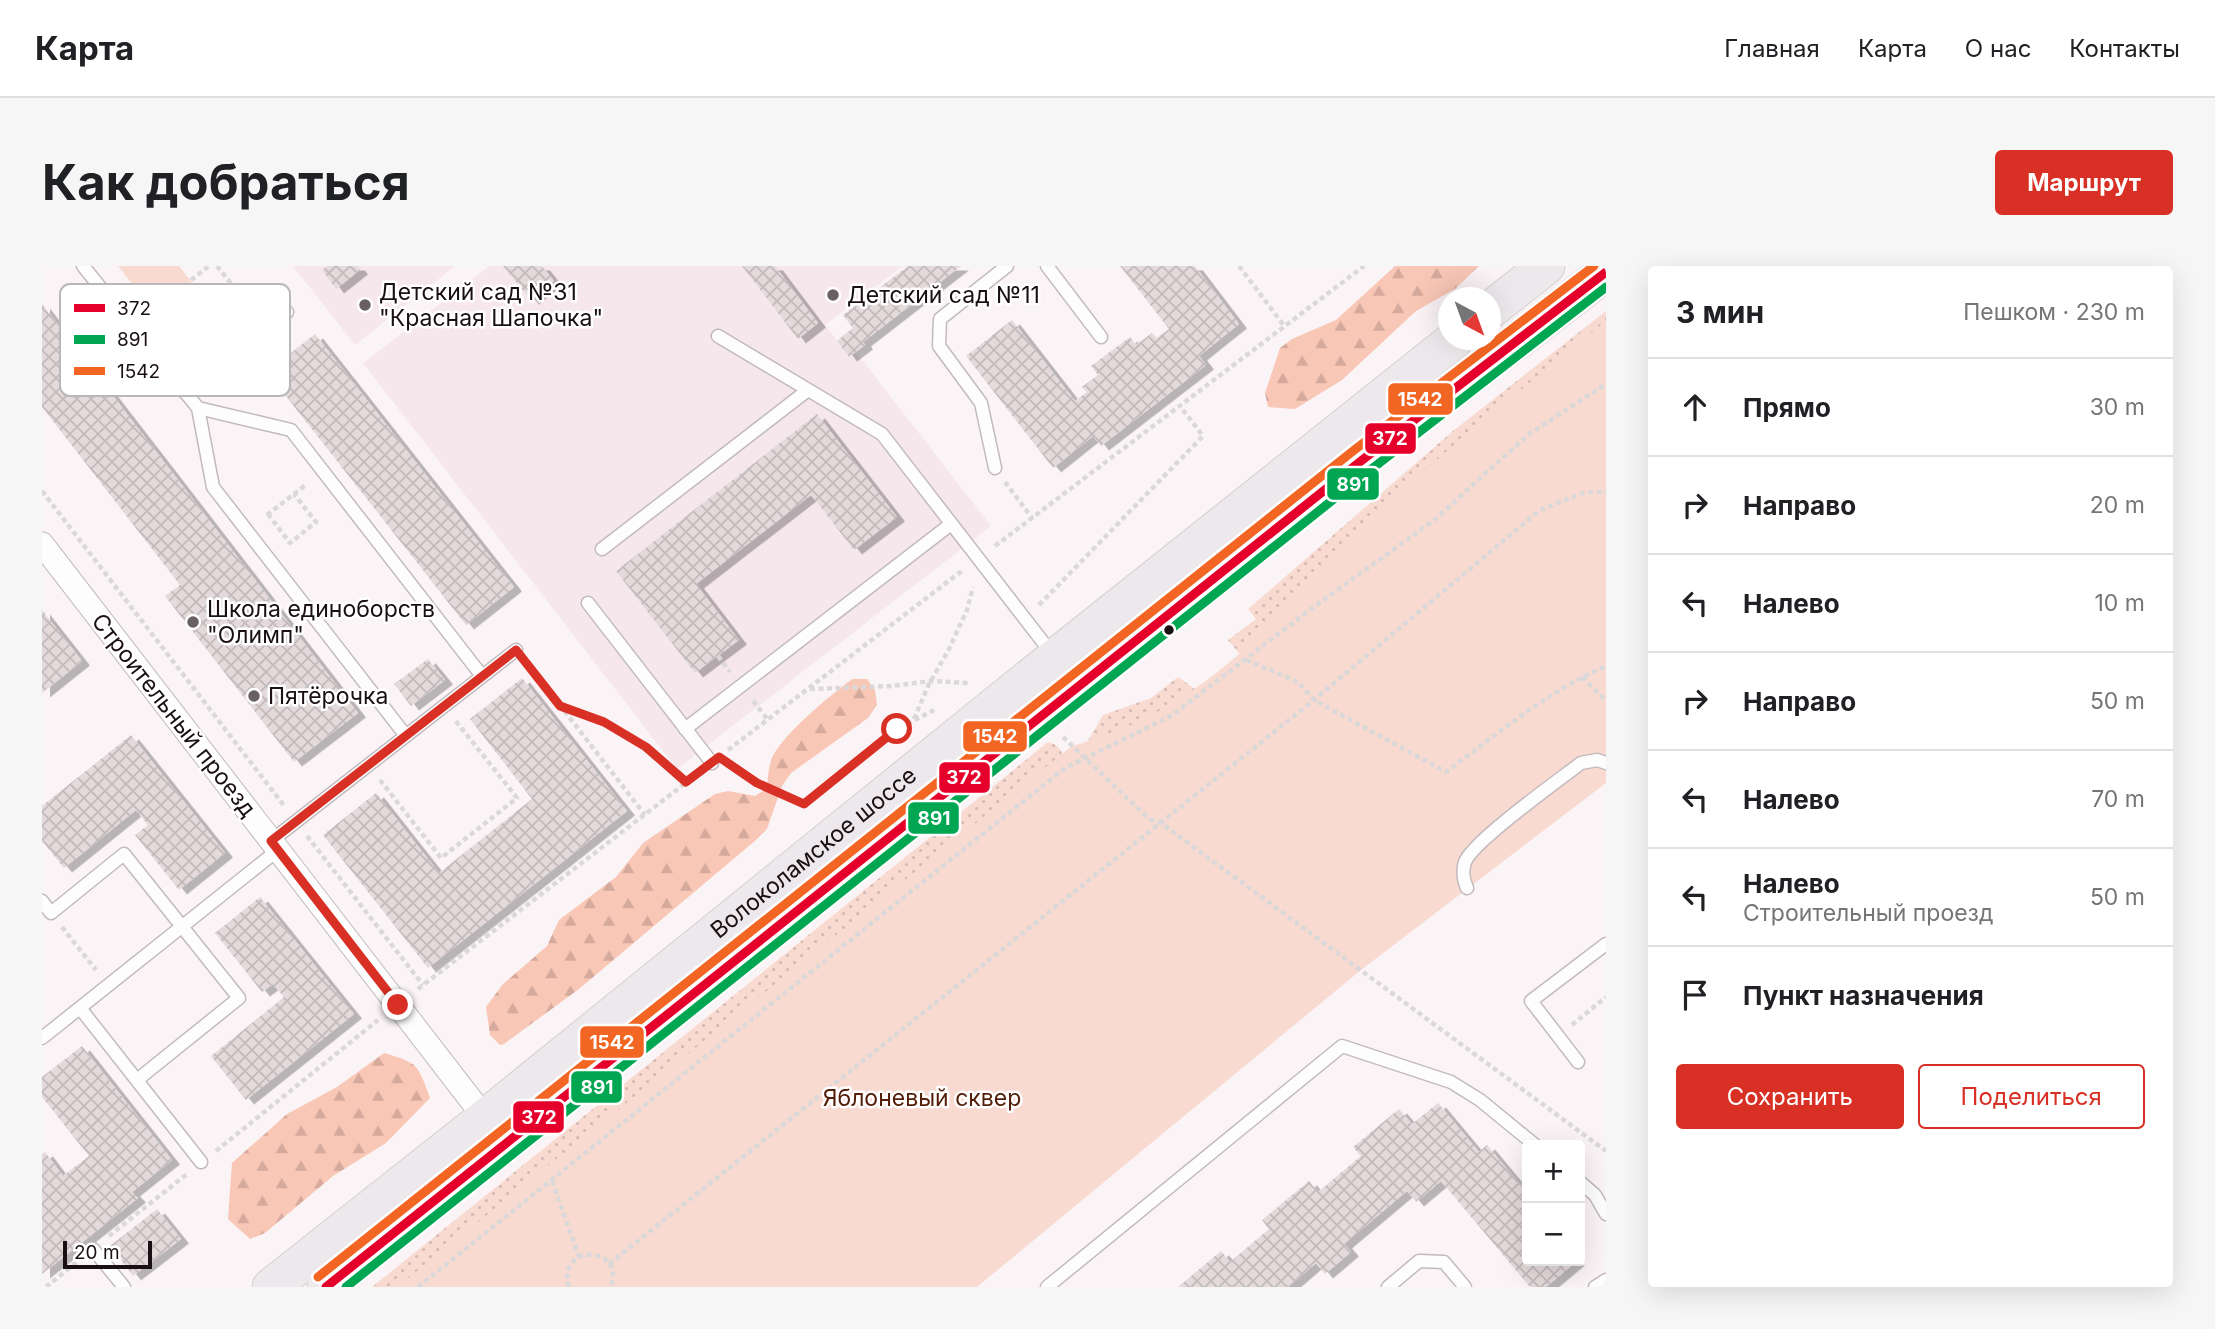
<!DOCTYPE html>
<html lang="ru">
<head>
<meta charset="utf-8">
<style>
  :root { --surface:#fff; --page:#f6f6f6; --text:#202124; --muted:#757577; --line:#e0e0e0; --accent:#d93025 }
  body { margin:0; font-family:Inter,sans-serif; background:var(--page); color:var(--text) }
  .controls { position:absolute; right:21px; bottom:21px; display:grid; overflow:hidden; border-radius:7px; box-shadow:0 7px 28px #0002 }
  .controls button { width:63px; height:63px; display:grid; place-items:center; padding:0; border:0; border-bottom:2px solid var(--line); background:var(--surface); color:var(--text); font:35px sans-serif }
  .compass { position:absolute; left:1396px; top:21px; width:63px; height:63px; border-radius:50%; background:var(--surface); box-shadow:0 7px 28px #0002; rotate:139deg }
  .scale { position:absolute; left:21px; bottom:18px; width:89px; box-sizing:border-box; padding-left:7px; border:4px solid #1a1014; border-top:0; font-size:19px; line-height:24px; white-space:nowrap; color:#1a1014; -webkit-text-stroke:5px #fff; paint-order:stroke }
  .stop { position:absolute; width:21px; height:21px; margin:-16px; border:5px solid #d93025; border-radius:50%; background:#fff }
  .stop.end { background:#d93025; border-color:#fff; box-shadow:0 2px 7px #0008 }
  .list { margin:0; padding:0; list-style:none }
  h2 { display:flex; justify-content:space-between; align-items:center; height:91px; margin:0; padding:0 28px; font-size:30px }
  h2 small { font-size:23px; font-weight:400; color:var(--muted) }
  .list li { display:grid; grid-template-columns:46px 1fr auto; gap:21px; align-items:center; box-sizing:border-box; height:98px; padding:0 28px; border-top:2px solid var(--line) }
  .list b { display:block; font-size:26px; white-space:nowrap }
  .list p { margin:0; font-size:23px; white-space:nowrap; color:var(--muted) }
  .list em { font-size:23px; font-style:normal; color:var(--muted) }
  .actions { display:flex; gap:14px; padding:21px 28px }
  .actions a { flex:1; padding:16px 0; border:2px solid var(--accent); border-radius:7px; text-align:center; font-size:24px; color:var(--accent) }
  .actions .main { background:var(--accent); color:#fff }
  .icon { flex:none; width:38px; height:38px; fill:none; stroke:currentColor; stroke-width:2; stroke-linecap:round; stroke-linejoin:round }
  .map { position:relative; flex:none; width:1564px; height:1021px; overflow:hidden; border-radius:7px }
  header { display:flex; align-items:center; gap:42px; box-sizing:border-box; height:98px; padding:0 35px; background:var(--surface); border-bottom:2px solid var(--line) }
  header strong { font-size:33px }
  nav { display:flex; gap:38px; margin-inline-start:auto; font-size:24px }
  .intro { display:flex; align-items:center; justify-content:space-between; box-sizing:border-box; height:168px; padding:0 42px }
  h1 { margin:0; font-size:49px }
  .button { padding:18px 32px; border-radius:7px; background:var(--accent); color:#fff; font-size:24px; font-weight:700 }
  main { display:flex; gap:42px; padding:0 42px }
  aside { flex:1; background:var(--surface); border-radius:7px; box-shadow:0 7px 28px #0002 }
  .map>svg:first-child { display:block }
  .built { fill:#f6e7ec }
  .grass { fill:url(#grass-dots) }
  .forest { fill:url(#forest-firs) }
  .green { fill:#f9dad1 }
  .building { fill:url(#building-cross-hatch); filter:url(#shadow) }
  .lines { fill:none; stroke-linecap:round; stroke-linejoin:round }
  .service-casing { stroke:#c2babc; stroke-width:15 }
  .minor-casing { stroke:#c2babc; stroke-width:25 }
  .primary-casing { stroke:#d4d0d1; stroke-width:39 }
  .path { stroke:#dbd8d9; stroke-width:4.5; stroke-dasharray:5 3.5; stroke-linecap:butt }
  .service { stroke:#fefdfe; stroke-width:12 }
  .minor { stroke:#fefdfe; stroke-width:23 }
  .primary { stroke:#ede8ec; stroke-width:37 }
  .bus-1-casing { stroke:#fff; stroke-width:14 }
  .bus-2-casing { stroke:#fff; stroke-width:14 }
  .bus-3-casing { stroke:#fff; stroke-width:14 }
  .bus-1 { stroke:#e4002b; stroke-width:9 }
  .bus-2 { stroke:#00a651; stroke-width:9 }
  .bus-3 { stroke:#f26522; stroke-width:9 }
  .route { stroke:#d93025; stroke-width:9 }
  .poi-dot { fill:#696063; stroke:#fff; stroke-width:2.5 }
  .bus-dot { fill:#1a1014; stroke:#fff; stroke-width:2.5 }
  .labels { text-anchor:middle; dominant-baseline:central; stroke-width:5; stroke-linejoin:round; paint-order:stroke }
  .poi-label { font-size:23px; fill:#1a1014; stroke:#fff; text-anchor:start }
  .street-label { font-size:23px; fill:#1a1014; stroke:#fff }
  .park-label { font-size:23px; fill:#531e07; stroke:#fff }
  .key { fill:#fff; stroke:#bab7b8; stroke-width:2 }
  .key-label { font-size:19px; fill:#1a1014 }
  .line-badge { stroke:#fff; stroke-width:2.5 }
  .badge-label { font-size:19px; text-anchor:middle; font-weight:bold; fill:#fff }
</style>
</head>
<body>
<header>
<strong>Карта</strong>
<nav><a>Главная</a><a>Карта</a><a>О нас</a><a>Контакты</a></nav>
</header>
<div class="intro"><h1>Как добраться</h1><a class="button">Маршрут</a></div>
<main>
<div class="map">
<svg width="1564" height="1021" viewBox="0 0 1564 1021">
  <defs>
    <pattern id="grass-dots" width="8" height="8" patternUnits="userSpaceOnUse" patternTransform="scale(1.75)"><rect width="8" height="8" fill="#f9dad1"/><path d="M2 2h.1M6 6h.1" fill="none" stroke="#d5bab3" stroke-width="1.8" stroke-linecap="round"/></pattern>
    <pattern id="forest-firs" width="22" height="20" patternUnits="userSpaceOnUse" patternTransform="scale(1.75)"><rect width="22" height="20" fill="#f9c7b6"/><path d="M5 1l3.5 6h-7zM16 11l3.5 6h-7z" fill="#d5aa9c"/></pattern>
    <pattern id="building-cross-hatch" width="8" height="8" patternUnits="userSpaceOnUse" patternTransform="scale(1.75)"><rect width="8" height="8" fill="#e4dadb"/><path d="M0 0l8 8M0 8l8-8" fill="none" stroke="#c3babb"/></pattern>
    <filter id="shadow"><feDropShadow dx="8" dy="4.5" stdDeviation="0" flood-color="#0004"/></filter>
  </defs>
  <rect width="100%" height="100%" fill="#fbf4f6"/>
  <path class="built" d="M251 0H413L313 79Z
    M447 0H861L783 59 795 74 811 62 823 79 814 86 949 260 635 503 321 97Z"/>
  <path class="grass" d="M1564 45V113L1201 392 1186 374 1214 353 1206 343 1411 165Z
    M1136 411 1153 423 1125 445 1053 480H1043L1061 449 1109 432Z
    M1006 476C1017 479 1020 484 1022 495L363 1021H330Z"/>
  <path class="forest" d="M1353 0H1437L1413 23 1374 45 1300 114 1253 143 1226 141 1223 127 1238 82 1250 73 1294 54Z
    M810 413H825L833 424 835 439 826 452 749 507 740 520 725 563 714 574 537 723 462 778 458 779 448 769 444 741 461 718 505 680 517 654 574 611 601 577 673 528 686 525 713 530 725 522C726 513 726 503 729 495 735 473 791 427 810 413Z
    M342 787C377 797 376 799 388 832L344 877 291 910 223 967 208 973 186 953 190 897 245 848 295 821Z"/>
  <path class="green" d="M76 0H137L175 48 138 78Z
    M1564 55V517L1319 704 935 1021H355L1030 480C1096 463 1154 427 1204 382 1239 351 1267 310 1301 277 1385 198 1475 127 1564 55Z"/>
  <path class="building" d="M285 0H315L318 4 294 23 280 4Z
    M461 0H500L512 15 489 34Z
    M700 0H733L776 57 756 73Z
    M866 0H919L821 76 823 79 807 91 795 75 811 62 801 49Z
    M1078 0H1153L1197 58 1157 90 1164 99 1059 180 1051 170 1011 202 924 90 970 54 1033 135 1045 126 1040 121 1056 109 1049 100 1088 71 1094 79 1110 67 1115 72 1127 63Z
    M0 38 316 447 252 496 123 330 138 319 0 141Z
    M273 68 472 321 424 359 225 106Z
    M775 148 855 251 812 284 769 229 654 318 697 374 653 407 574 305Z
    M0 344 40 395 0 427Z
    M386 393 403 414 369 440 352 418Z
    M480 412 585 545 386 702 281 569 334 527 397 607 490 533 428 453Z
    M89 469 183 587 137 624 93 569 106 559 94 544 22 602 0 575V540Z
    M218 631 312 748 204 834 169 790 242 731 231 718 220 726 173 667Z
    M40 780 130 894 90 926 96 932 0 1008V888L3 886 21 910 47 890 0 831V811Z
    M1396 837 1437 886 1445 879 1485 927V995H1535L1504 1021H1488L1399 915 1374 936 1365 925 1302 978 1309 986 1283 1008 1274 997 1246 1021H1136L1179 985 1188 996 1227 963 1220 954 1267 915 1276 926 1319 890 1311 881 1357 843 1370 858Z
    M115 943 139 973 91 1010 68 980Z"/>
  <g class="lines">
    <g class="service-casing">
      <path id="service" d="M41 0 156 142 249 164 440 410
        M1005 0 1059 71
        M676 70 840 168 1011 389
        M142 126 245 46
        M156 142 171 221 364 470
        M953 202 939 137 897 80 898 53 965 0
        M560 283 766 124
        M546 337 670 497
        M643 463 909 258
        M229 575 474 384
        M1425 622C1421 613 1420 606 1423 596 1431 575 1517 514 1539 497L1555 494 1564 497
        M0 635 9 647 82 588 197 732 95 814
        M38 742 159 896
        M0 772 236 584
        M1536 796 1489 735 1564 678
        M1538 916 1553 929 1564 948
        M51 983 82 1021
        M1005 1021 1300 780 1409 816 1438 834 1493 879
        M1346 1021 1377 995 1402 996 1423 1021
        M1553 1021 1564 1014"/>
    </g>
    <g class="minor-casing">
      <path id="minor" d="M0 278 443 852"/>
    </g>
    <g class="primary-casing">
      <g id="primary">
        <path d="M1448 44 1504 0"/>
        <path id="s1" d="M229 1021 443 852 980 418 1412 74"/>
        <path d="M284 1021 1319 195 1564 6"/>
      </g>
    </g>
    <path class="path" d="M175 0 212 46
      M1197 0 1243 61
      M149 14 167 0
      M963 216 990 252
      M0 225 243 541
      M226 248 248 277 274 256 252 228
      M225 249 265 218
      M953 280 1322 0
      M997 339 1161 170 1138 140
      M676 390 688 406
      M1204 394 1256 416 1272 434 1404 506C1455 468 1505 426 1564 400
      M486 398 603 549
      M1540 411 1564 435
      M768 423 850 420 889 415 927 417
      M711 435 726 454
      M518 440 562 456 604 481 644 517
      M872 453 887 418 906 385 925 344 931 321
      M1021 471 1107 553 1119 557 1564 885
      M686 484 921 304
      M690 500 715 517 762 538 855 463 892 444
      M338 514 399 592 475 532 413 454
      M265 570 381 719
      M20 661 54 704
      M376 723 654 509
      M1530 759 1564 731
      M174 885 336 754
      M510 915 537 991
      M67 970 145 908
      M567 998 1272 434 1498 244 1541 227 1564 225
      M4 1021 36 995
      M376 1021 1023 502 1129 450 1269 343 1391 255 1487 168 1564 118
      M527 1021C514 977 584 979 569 1021"/>
    <use href="#service" class="service"/>
    <use href="#minor" class="minor"/>
    <use href="#primary" class="primary"/>
    <g class="bus-1-casing">
      <path id="bus-1" d="M284 1021 1319 195 1564 6"/>
    </g>
    <g class="bus-2-casing">
      <path id="bus-2" d="M304 1021 1327 205 1564 21"/>
    </g>
    <g class="bus-3-casing">
      <path id="bus-3" d="M276 1011 1311 185 1552 0"/>
    </g>
    <use href="#bus-1" class="bus-1"/>
    <use href="#bus-2" class="bus-2"/>
    <use href="#bus-3" class="bus-3"/>
  </g>
  <g class="lines">
    <path class="route" d="M356 739 229 575 474 384 518 440 562 456 604 481 644 516 677 491 715 517 762 538 855 463"/>
  </g>
  <g class="poi-dot">
    <circle cx="791" cy="29" r="7"/>
    <circle cx="323" cy="39" r="7"/>
    <circle cx="151" cy="356" r="7"/>
    <circle cx="212" cy="430" r="7"/>
  </g>
  <circle class="bus-dot" cx="1127" cy="364" r="6"/>
  <g class="labels">
    <g class="poi-label">
      <text x="337" y="26">Детский сад №31<tspan x="337" dy="26">"Красная Шапочка"</tspan></text>
      <text x="805" y="29">Детский сад №11</text>
      <text x="165" y="343">Школа единоборств<tspan x="165" dy="26">"Олимп"</tspan></text>
      <text x="226" y="430">Пятёрочка</text>
    </g>
    <g class="street-label">
      <text transform="translate(132 449) rotate(52)">Строительный проезд</text>
      <text stroke="none"><textPath href="#s1" startOffset="695">Волоколамское шоссе</textPath></text>
    </g>
    <g class="park-label">
      <text x="880" y="832">Яблоневый сквер</text>
    </g>
  </g>
  <rect x="18" y="18" width="230" height="112" rx="10" class="key"/>
  <rect x="32" y="38" width="31" height="8" fill="#e4002b"/>
  <rect x="32" y="69" width="31" height="9" fill="#00a651"/>
  <rect x="32" y="101" width="31" height="8" fill="#f26522"/>
  <g class="key-label">
    <text x="75" y="49">372</text>
    <text x="75" y="80">891</text>
    <text x="75" y="112">1542</text>
  </g>
  <g class="line-badge">
    <rect x="1345" y="116" width="67" height="34" rx="7" fill="#f26522"/>
    <rect x="1322" y="156" width="53" height="33" rx="7" fill="#e4002b"/>
    <rect x="1284" y="201" width="54" height="34" rx="7" fill="#00a651"/>
    <rect x="920" y="454" width="66" height="33" rx="7" fill="#f26522"/>
    <rect x="896" y="495" width="53" height="33" rx="7" fill="#e4002b"/>
    <rect x="865" y="535" width="53" height="34" rx="7" fill="#00a651"/>
    <rect x="537" y="759" width="66" height="34" rx="7" fill="#f26522"/>
    <rect x="528" y="804" width="53" height="34" rx="7" fill="#00a651"/>
    <rect x="470" y="834" width="53" height="34" rx="7" fill="#e4002b"/>
  </g>
  <g class="badge-label">
    <text x="1378" y="140">1542</text>
    <text x="1348" y="179">372</text>
    <text x="1311" y="225">891</text>
    <text x="953" y="477">1542</text>
    <text x="922" y="518">372</text>
    <text x="892" y="559">891</text>
    <text x="570" y="783">1542</text>
    <text x="555" y="828">891</text>
    <text x="497" y="858">372</text>
  </g>
</svg>
<div class="controls">
<button>+</button>
<button>−</button>
</div>
<svg class="compass" viewBox="-18 -18 36 36"><path d="M0-13l5 13h-10z" fill="#e53935"/><path d="M0 13l5-13h-10z" fill="#757577"/></svg>
<div class="scale">20 m</div>
<div class="stop" style="left:855px;top:463px"></div>
<div class="stop end" style="left:356px;top:739px"></div>
</div>
<aside>
<h2>3 мин<small>Пешком · 230 m</small></h2>
<ul class="list">
<li><svg class="icon" aria-label="ahead" viewBox="0 0 24 24"><path d="M12 20V5M6 11l6-6 6 6"/></svg><div><b>Прямо</b></div><em>30 m</em></li>
<li><svg class="icon" aria-label="right" viewBox="0 0 24 24"><path d="M7 20v-9h11M14 6l5 5-5 5"/></svg><div><b>Направо</b></div><em>20 m</em></li>
<li><svg class="icon" aria-label="left" viewBox="0 0 24 24"><path d="M17 20v-9H6M10 6l-5 5 5 5"/></svg><div><b>Налево</b></div><em>10 m</em></li>
<li><svg class="icon" aria-label="right" viewBox="0 0 24 24"><path d="M7 20v-9h11M14 6l5 5-5 5"/></svg><div><b>Направо</b></div><em>50 m</em></li>
<li><svg class="icon" aria-label="left" viewBox="0 0 24 24"><path d="M17 20v-9H6M10 6l-5 5 5 5"/></svg><div><b>Налево</b></div><em>70 m</em></li>
<li><svg class="icon" aria-label="left" viewBox="0 0 24 24"><path d="M17 20v-9H6M10 6l-5 5 5 5"/></svg><div><b>Налево</b><p>Строительный проезд</p></div><em>50 m</em></li>
<li><svg class="icon" aria-label="arrive" viewBox="0 0 24 24"><path d="M6 21V4h12l-3 4 3 4H6"/></svg><div><b>Пункт назначения</b></div></li>
</ul>
<div class="actions"><a class="main">Сохранить</a><a>Поделиться</a></div>
</aside>
</main>
</body>
</html>
